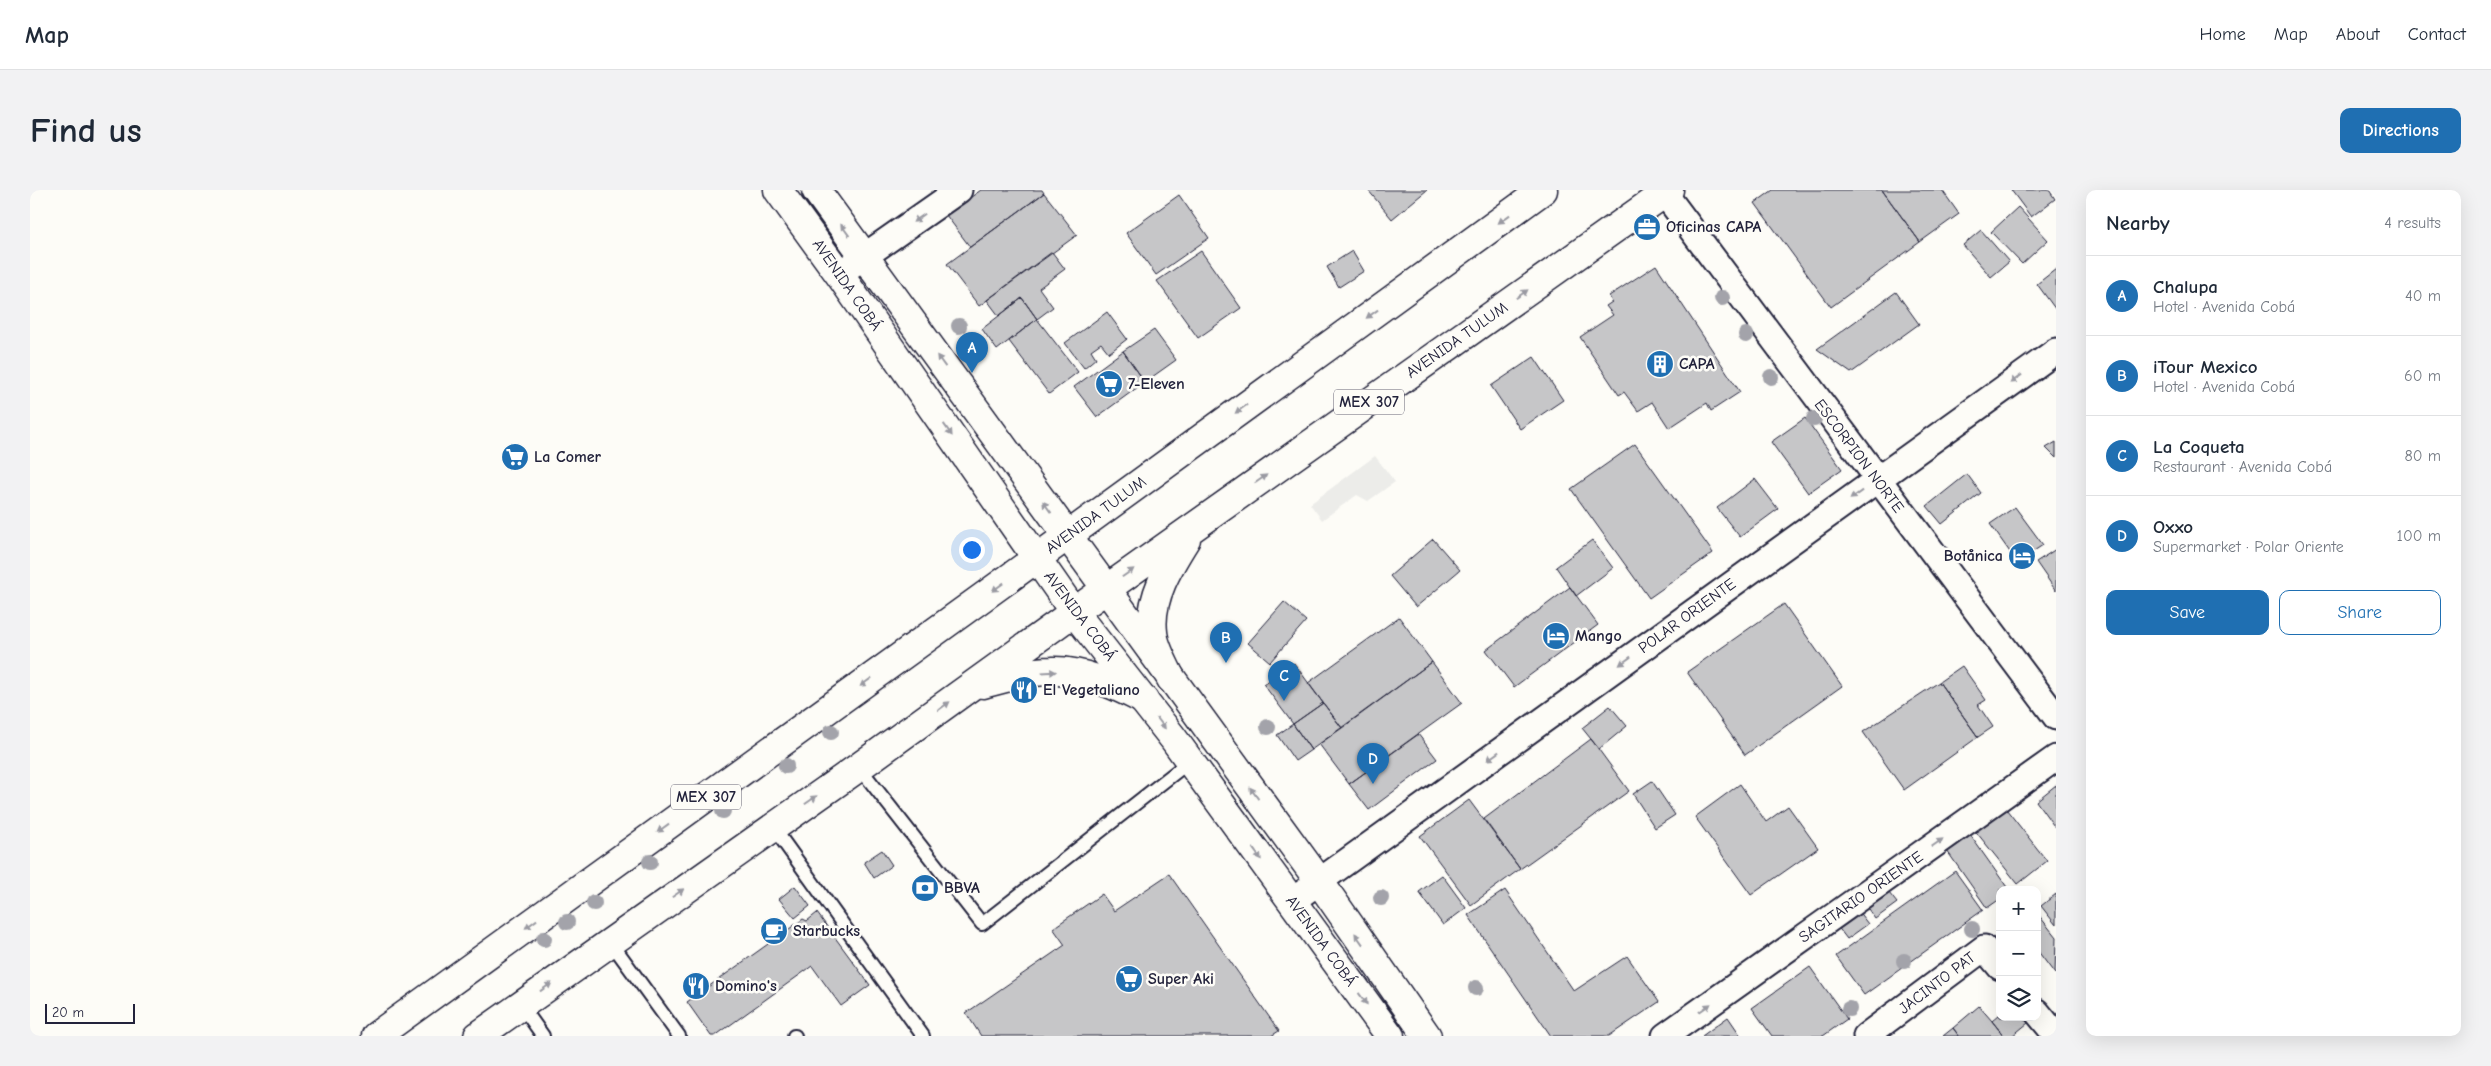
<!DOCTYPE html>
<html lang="en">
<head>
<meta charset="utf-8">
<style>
  :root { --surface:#fff; --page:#f2f2f3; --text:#1f2937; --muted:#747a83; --line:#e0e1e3; --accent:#1f6fb2 }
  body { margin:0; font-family:"Comic Neue",sans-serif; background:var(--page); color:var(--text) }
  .controls { position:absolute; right:15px; bottom:15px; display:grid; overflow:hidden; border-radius:10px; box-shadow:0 5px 20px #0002 }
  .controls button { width:45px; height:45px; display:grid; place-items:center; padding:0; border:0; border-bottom:1px solid var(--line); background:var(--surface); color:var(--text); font:25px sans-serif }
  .scale { position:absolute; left:15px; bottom:12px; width:90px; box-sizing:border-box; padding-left:5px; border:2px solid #22223b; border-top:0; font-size:14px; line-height:18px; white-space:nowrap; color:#22223b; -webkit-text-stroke:4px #fdfcf7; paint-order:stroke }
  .you { position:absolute; left:941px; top:359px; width:18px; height:18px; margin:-12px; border:4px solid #fff; border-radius:50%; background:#1a73e8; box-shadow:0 0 0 8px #1a73e833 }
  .badge { display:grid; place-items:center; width:32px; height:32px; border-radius:50%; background:var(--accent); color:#fff; font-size:16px; font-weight:700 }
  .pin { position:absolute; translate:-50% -41px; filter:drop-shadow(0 1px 2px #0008) }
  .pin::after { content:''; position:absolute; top:26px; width:18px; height:15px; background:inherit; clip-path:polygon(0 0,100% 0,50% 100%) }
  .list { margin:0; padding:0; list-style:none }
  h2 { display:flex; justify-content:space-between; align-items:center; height:65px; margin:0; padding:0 20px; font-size:21px }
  h2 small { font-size:16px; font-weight:400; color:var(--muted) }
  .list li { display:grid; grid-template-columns:32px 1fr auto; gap:15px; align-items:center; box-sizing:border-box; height:80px; padding:0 20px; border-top:1px solid var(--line) }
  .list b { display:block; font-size:19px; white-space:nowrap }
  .list p { margin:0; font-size:16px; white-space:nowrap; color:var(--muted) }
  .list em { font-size:16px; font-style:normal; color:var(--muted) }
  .actions { display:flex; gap:10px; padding:15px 20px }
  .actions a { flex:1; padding:11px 0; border:1px solid var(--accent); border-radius:10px; text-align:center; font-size:18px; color:var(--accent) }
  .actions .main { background:var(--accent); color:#fff }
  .icon { flex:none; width:28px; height:28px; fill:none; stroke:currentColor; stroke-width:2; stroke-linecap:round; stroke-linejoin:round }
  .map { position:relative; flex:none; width:2026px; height:846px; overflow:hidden; border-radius:10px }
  header { display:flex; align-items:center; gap:30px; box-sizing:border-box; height:70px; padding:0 25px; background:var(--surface); border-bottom:1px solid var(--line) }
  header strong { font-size:24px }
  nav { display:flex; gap:28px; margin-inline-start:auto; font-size:18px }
  .intro { display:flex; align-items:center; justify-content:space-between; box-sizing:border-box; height:120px; padding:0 30px }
  h1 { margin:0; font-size:35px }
  .button { padding:12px 22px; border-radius:10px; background:var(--accent); color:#fff; font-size:18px; font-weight:700 }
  main { display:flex; gap:30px; padding:0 30px }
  aside { flex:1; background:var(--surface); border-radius:10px; box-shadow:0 5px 20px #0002 }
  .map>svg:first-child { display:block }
  .built { fill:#ecece9 }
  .building { fill:#c6c6c8; stroke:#22223b }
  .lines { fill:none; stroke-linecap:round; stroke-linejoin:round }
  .service-casing { stroke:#22223b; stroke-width:16 }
  .minor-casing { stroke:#22223b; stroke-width:29 }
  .secondary-casing { stroke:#22223b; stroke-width:31 }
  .primary-casing { stroke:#22223b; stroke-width:31 }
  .trunk-casing { stroke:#22223b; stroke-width:31 }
  .service { stroke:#fdfcf7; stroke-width:12 }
  .minor { stroke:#fdfcf7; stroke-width:25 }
  .secondary { stroke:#fdfcf7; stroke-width:28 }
  .primary { stroke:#fdfcf7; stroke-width:28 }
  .trunk { stroke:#fdfcf7; stroke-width:28 }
  .tree { fill:#a3a3aa }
  .oneway { fill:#9a9aa2 }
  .labels { text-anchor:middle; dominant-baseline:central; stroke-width:5; stroke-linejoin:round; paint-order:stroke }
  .shield { fill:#fdfcf7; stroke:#646373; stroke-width:1 }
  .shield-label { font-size:15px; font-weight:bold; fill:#22223b }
  .poi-label { font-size:16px; font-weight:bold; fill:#22223b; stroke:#fdfcf7; text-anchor:start }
  .street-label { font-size:16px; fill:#22223b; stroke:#fdfcf7 }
</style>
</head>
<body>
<header>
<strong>Map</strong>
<nav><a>Home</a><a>Map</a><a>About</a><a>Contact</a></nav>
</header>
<div class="intro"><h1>Find us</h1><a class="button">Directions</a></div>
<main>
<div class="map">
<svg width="2026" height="846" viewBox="0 0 2026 846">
  <rect width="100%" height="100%" fill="#fdfcf7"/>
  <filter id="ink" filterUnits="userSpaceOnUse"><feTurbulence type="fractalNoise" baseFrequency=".02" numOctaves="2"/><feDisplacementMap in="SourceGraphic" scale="10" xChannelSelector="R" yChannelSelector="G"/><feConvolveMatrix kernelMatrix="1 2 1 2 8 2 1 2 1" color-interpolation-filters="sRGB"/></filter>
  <g filter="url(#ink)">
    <path class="built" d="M1345 266 1365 292 1338 311 1327 305 1292 330 1280 314Z"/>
    <path class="building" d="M951 0H1012L1014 3 940 57 916 25Z
      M1338 0H1397L1362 29Z
      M1743 0H1852L1890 52 1801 117 1725 13Z
      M1852 0H1912L1929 24 1890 52Z
      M1981 0H2019L2025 9 2001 27Z
      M1014 3 1047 45 949 116 917 74Z
      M1149 5 1179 48 1126 85 1096 43Z
      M1988 17 2018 50 1992 74 1961 42Z
      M1951 40 1979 72 1961 87 1933 55Z
      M1171 61 1211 118 1168 148 1127 91Z
      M1322 61 1334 81 1309 97 1297 77Z
      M1022 62 1035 79 1009 98 1023 117 1007 129 992 108 969 126 957 110Z
      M1626 75 1710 202 1681 221 1677 213 1639 238 1622 212 1608 221 1594 202 1589 205 1550 147 1583 125 1576 116 1582 112 1579 106Z
      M2026 79V120L2007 94Z
      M1866 102 1889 134 1821 183 1787 159Z
      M992 108 1007 129 967 160 952 139Z
      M1077 122 1097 149 1079 163 1071 153 1061 160 1066 168 1054 178 1035 153Z
      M1007 129 1048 182 1019 204 979 151Z
      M1124 140 1146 170 1115 192 1093 161Z
      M1093 161 1115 192 1067 227 1044 197Z
      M1504 167 1533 210 1490 239 1461 196Z
      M1775 228 1812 279 1778 303 1741 252Z
      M2026 252V268L2016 258Z
      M1605 254 1683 363 1619 408 1541 299Z
      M1937 284 1951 303 1912 334 1897 316Z
      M1725 289 1748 319 1710 347 1687 318Z
      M1985 317 2013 355 1987 372 1960 334Z
      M1403 349 1430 380 1386 417 1360 386Z
      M1562 350 1583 378 1546 406 1526 377Z
      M2026 359V401L2006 372Z
      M1540 397 1568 435 1484 497 1456 460Z
      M1254 412 1276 431 1240 472 1218 453Z
      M1754 414 1812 496 1715 565 1657 482Z
      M1369 427 1402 472 1312 538 1278 493Z
      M1402 472 1432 513 1319 594 1289 554Z
      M1264 473 1293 513 1263 534 1234 495Z
      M1932 476 1956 510 1948 515 1963 537 1948 547 1909 492Z
      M1909 492 1948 547 1874 600 1833 542Z
      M1293 513 1312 538 1281 560 1263 534Z
      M1580 516 1597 536 1569 559 1552 538Z
      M1263 534 1281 560 1265 571 1247 545Z
      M1388 544 1407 569 1339 620 1319 594Z
      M1561 549 1599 601 1490 679 1454 629Z
      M1622 591 1645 625 1625 638 1603 604Z
      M1710 594 1736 632 1758 616 1788 658 1721 705 1665 627Z
      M2026 595V639L2006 611Z
      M1439 610 1490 679 1441 715 1390 646Z
      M1973 615 2017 671 1988 694 1943 638Z
      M1938 642 1979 700H1970V709L1957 718 1915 658Z
      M852 660 862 675 844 688 834 672Z
      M1925 681 1953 720 1834 805 1806 766Z
      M1139 684 1249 841 1241 846H951L936 823 1035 755 1023 738 1072 704 1084 721Z
      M1412 685 1436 718 1413 735 1389 702Z
      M765 696 780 716 765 728 749 709Z
      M1855 698 1867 713 1845 729 1834 713Z
      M1475 700 1544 801 1597 766 1629 812 1579 846H1521L1438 725Z
      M2026 704V735L2011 716Z
      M1828 721 1838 734 1817 749 1807 736Z
      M787 723 840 795 811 816 782 776 685 846H681L657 812 773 729 777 731Z
      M2007 723 2026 747 2025 784 2007 760Z
      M1780 777 1817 829 1793 846H1742L1722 818Z
      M1949 816 1962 831 1974 846H1929L1923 838Z
      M1970 824V827H1993L1998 833 1982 846H1974L1962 831Z
      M1698 827 1711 846H1672Z
      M1923 838 1929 846H1913Z"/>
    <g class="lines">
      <g class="service-casing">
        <path id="service" d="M829 577 952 734 1160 571
          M743 637 893 846
          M580 751 649 846
          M491 815 513 846
          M764 846H765"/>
      </g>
      <g class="minor-casing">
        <path id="minor" d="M1632 0 2026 527
          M809 84 929 0
          M1262 711 2026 161
          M2007 822 2026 845
          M1635 846 2026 568
          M1836 846 1954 758 1970 777"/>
      </g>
      <g class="secondary-casing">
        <path id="secondary" d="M748 0 809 84 1044 422 1143 548 1360 846
          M786 0 1289 691 1397 846"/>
      </g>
      <g class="primary-casing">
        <path id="primary" d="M1007 368 1513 0
          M1044 422 1639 0
          M1141 489C1135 475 1124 457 1123 442 1119 408 1139 376 1156 349"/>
      </g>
      <g class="trunk-casing">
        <path id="trunk" d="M953 494C975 488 999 481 1022 481 1053 480 1087 496 1114 510
          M346 846 1007 368
          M448 846 829 577 1044 422"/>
      </g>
      <use href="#service" class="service"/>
      <use href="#minor" class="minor"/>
      <use href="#secondary" class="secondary"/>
      <use href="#primary" class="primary"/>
      <use href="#trunk" class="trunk"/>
    </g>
    <g class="tree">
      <circle cx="1692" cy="108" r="8"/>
      <circle cx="929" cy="136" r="8"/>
      <circle cx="1716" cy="145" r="8"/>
      <circle cx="1741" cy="187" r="8"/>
      <circle cx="1784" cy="229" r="8"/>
      <circle cx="1238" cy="537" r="8"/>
      <circle cx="801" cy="542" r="8"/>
      <circle cx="756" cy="576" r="8"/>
      <circle cx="693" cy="621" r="8"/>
      <circle cx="620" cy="672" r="8"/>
      <circle cx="1351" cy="708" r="8"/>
      <circle cx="564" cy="713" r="8"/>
      <circle cx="537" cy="732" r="8"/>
      <circle cx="1942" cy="739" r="8"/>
      <circle cx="514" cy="749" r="8"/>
      <circle cx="1874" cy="771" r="8"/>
      <circle cx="1446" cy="798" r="8"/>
      <circle cx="1819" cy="819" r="8"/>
    </g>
    <defs><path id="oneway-solid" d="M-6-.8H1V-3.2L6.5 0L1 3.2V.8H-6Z" transform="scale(1.25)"/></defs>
    <g class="oneway">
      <use href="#oneway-solid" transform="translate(889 28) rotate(145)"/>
      <use href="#oneway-solid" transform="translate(1474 29) rotate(144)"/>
      <use href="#oneway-solid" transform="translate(815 40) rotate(-126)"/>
      <use href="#oneway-solid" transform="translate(1492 104) rotate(-35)"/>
      <use href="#oneway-solid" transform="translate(1342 124) rotate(144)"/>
      <use href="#oneway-solid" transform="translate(911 171) rotate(-126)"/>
      <use href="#oneway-solid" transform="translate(1986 189) rotate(144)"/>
      <use href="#oneway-solid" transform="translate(1211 219) rotate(144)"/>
      <use href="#oneway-solid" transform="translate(918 240) rotate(55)"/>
      <use href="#oneway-solid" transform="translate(1231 289) rotate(-35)"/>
      <use href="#oneway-solid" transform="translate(1826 305) rotate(144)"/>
      <use href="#oneway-solid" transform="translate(1017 317) rotate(-126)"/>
      <use href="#oneway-solid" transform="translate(1098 383) rotate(-35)"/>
      <use href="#oneway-solid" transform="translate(968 397) rotate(144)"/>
      <use href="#oneway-solid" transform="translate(1595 471) rotate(144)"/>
      <use href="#oneway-solid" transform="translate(1019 482) rotate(-3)"/>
      <use href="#oneway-solid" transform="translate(836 492) rotate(144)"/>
      <use href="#oneway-solid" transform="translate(914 516) rotate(-36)"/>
      <use href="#oneway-solid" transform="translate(1131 533) rotate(53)"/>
      <use href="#oneway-solid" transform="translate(1463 566) rotate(144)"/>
      <use href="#oneway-solid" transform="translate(1224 603) rotate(-126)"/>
      <use href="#oneway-solid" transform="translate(781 610) rotate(-35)"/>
      <use href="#oneway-solid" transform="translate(633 638) rotate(144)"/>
      <use href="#oneway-solid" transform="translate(1907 653) rotate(-35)"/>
      <use href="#oneway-solid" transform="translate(1227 664) rotate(54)"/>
      <use href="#oneway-solid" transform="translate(648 703) rotate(-35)"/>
      <use href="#oneway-solid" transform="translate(501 734) rotate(144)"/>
      <use href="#oneway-solid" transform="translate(1329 749) rotate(-125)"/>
      <use href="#oneway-solid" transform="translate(516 797) rotate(-36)"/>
      <use href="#oneway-solid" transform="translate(1333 809) rotate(54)"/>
      <use href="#oneway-solid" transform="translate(1675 818) rotate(-35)"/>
    </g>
  </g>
  <defs>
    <g id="office-disc" transform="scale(1.4375)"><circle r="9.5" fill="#1f6fb2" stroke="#fdfcf7"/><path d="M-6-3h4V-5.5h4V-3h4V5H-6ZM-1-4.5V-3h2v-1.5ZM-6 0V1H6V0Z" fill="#fff"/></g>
    <g id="building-disc" transform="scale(1.4375)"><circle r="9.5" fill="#1f6fb2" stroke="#fdfcf7"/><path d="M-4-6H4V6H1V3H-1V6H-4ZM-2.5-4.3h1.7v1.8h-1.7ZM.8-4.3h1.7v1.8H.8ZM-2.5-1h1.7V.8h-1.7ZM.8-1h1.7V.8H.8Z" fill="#fff"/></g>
    <g id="supermarket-disc" transform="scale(1.4375)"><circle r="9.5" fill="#1f6fb2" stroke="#fdfcf7"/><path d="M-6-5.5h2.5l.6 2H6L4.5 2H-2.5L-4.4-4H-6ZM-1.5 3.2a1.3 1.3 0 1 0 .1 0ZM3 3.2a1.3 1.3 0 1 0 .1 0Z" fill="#fff"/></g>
    <g id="hotel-disc" transform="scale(1.4375)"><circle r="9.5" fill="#1f6fb2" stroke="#fdfcf7"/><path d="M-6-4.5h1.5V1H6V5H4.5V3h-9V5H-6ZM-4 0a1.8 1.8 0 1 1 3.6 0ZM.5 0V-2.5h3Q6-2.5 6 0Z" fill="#fff"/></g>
    <g id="restaurant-disc" transform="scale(1.4375)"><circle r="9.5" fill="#1f6fb2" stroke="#fdfcf7"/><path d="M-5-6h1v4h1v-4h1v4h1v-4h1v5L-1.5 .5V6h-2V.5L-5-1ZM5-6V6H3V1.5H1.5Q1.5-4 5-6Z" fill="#fff"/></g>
    <g id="bank-disc" transform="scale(1.4375)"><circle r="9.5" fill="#1f6fb2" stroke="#fdfcf7"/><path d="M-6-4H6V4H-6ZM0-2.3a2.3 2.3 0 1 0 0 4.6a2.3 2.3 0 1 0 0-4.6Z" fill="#fff"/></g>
    <g id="cafe-disc" transform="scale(1.4375)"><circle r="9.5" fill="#1f6fb2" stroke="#fdfcf7"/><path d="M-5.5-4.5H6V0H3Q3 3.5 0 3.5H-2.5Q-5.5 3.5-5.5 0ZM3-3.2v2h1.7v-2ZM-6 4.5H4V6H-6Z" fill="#fff"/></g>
  </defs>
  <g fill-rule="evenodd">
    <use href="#office-disc" x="1617" y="37"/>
    <use href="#building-disc" x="1630" y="174"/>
    <use href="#supermarket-disc" x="1079" y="194"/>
    <use href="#supermarket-disc" x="485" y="267"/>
    <use href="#hotel-disc" x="1992" y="366"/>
    <use href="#hotel-disc" x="1526" y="446"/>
    <use href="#restaurant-disc" x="994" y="500"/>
    <use href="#bank-disc" x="895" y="698"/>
    <use href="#cafe-disc" x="744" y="741"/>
    <use href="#supermarket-disc" x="1099" y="789"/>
    <use href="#restaurant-disc" x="666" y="796"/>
  </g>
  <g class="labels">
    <g class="shield">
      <rect x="1304" y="199.5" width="70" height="25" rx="4"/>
      <rect x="641" y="594.5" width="70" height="25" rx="4"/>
    </g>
    <g class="shield-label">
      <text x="1339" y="212">MEX 307</text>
      <text x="676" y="607">MEX 307</text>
    </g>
    <g class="poi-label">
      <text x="1636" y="37">Oficinas CAPA</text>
      <text x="1649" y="174">CAPA</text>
      <text x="1098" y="194">7-Eleven</text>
      <text x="504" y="267">La Comer</text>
      <text x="1973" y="366" text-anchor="end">Botånica</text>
      <text x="1545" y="446">Mango</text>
      <text x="1013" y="500">El Vegetaliano</text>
      <text x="914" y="698">BBVA</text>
      <text x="763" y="741">Starbucks</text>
      <text x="1118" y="789">Super Aki</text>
      <text x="685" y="796">Domino's</text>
    </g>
    <g class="street-label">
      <text transform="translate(817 95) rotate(55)">AVENIDA COBÁ</text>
      <text transform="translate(1427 150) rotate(-35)">AVENIDA TULUM</text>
      <text transform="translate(1829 266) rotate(53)">ESCORPION NORTE</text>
      <text transform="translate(1066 325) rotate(-36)">AVENIDA TULUM</text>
      <text transform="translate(1050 426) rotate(53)">AVENIDA COBÁ</text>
      <text transform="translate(1657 426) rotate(-36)">POLAR ORIENTE</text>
      <text transform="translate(1831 707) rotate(-35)">SAGITARIO ORIENTE</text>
      <text transform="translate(1291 751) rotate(54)">AVENIDA COBÁ</text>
      <text transform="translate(1907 793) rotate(-37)">JACINTO PAT</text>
    </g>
  </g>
</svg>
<div class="controls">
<button>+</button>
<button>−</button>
<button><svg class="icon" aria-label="layers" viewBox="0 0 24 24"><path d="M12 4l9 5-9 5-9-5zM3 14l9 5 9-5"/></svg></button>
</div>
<div class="scale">20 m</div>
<div class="you"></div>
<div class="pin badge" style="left:942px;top:183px">A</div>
<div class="pin badge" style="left:1196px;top:473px">B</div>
<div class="pin badge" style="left:1254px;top:511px">C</div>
<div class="pin badge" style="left:1343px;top:594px">D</div>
</div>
<aside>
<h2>Nearby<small>4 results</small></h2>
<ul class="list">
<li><span class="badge">A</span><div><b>Chalupa</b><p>Hotel · Avenida Cobá</p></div><em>40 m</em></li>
<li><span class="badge">B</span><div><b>iTour Mexico</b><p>Hotel · Avenida Cobá</p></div><em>60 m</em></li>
<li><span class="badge">C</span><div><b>La Coqueta</b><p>Restaurant · Avenida Cobá</p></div><em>80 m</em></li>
<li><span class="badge">D</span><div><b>Oxxo</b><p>Supermarket · Polar Oriente</p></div><em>100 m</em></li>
</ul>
<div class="actions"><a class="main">Save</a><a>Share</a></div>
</aside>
</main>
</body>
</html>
